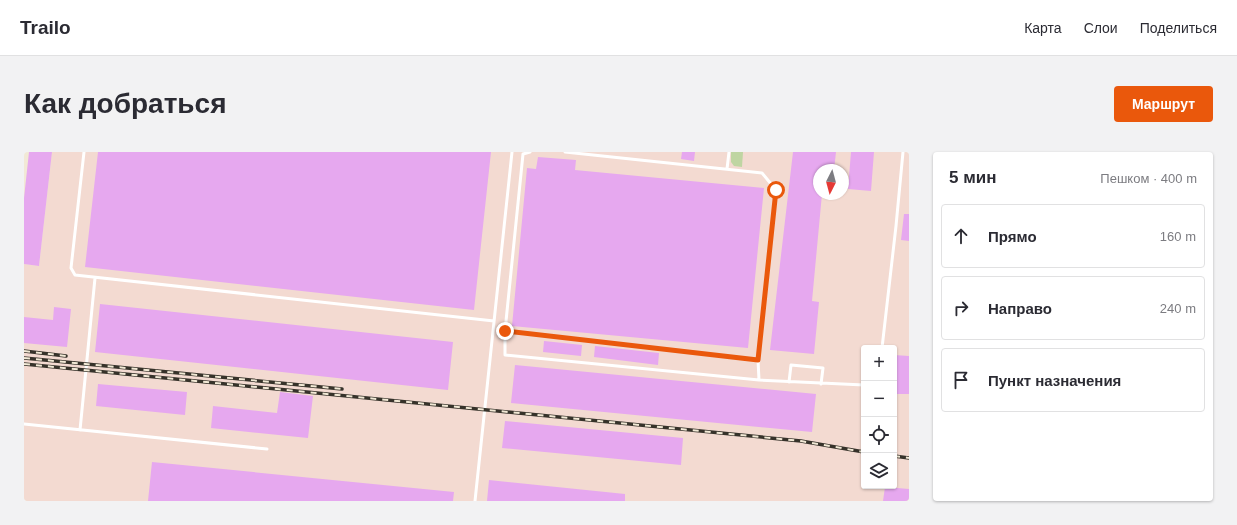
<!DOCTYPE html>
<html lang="ru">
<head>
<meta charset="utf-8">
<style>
  :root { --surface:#fff; --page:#f2f2f3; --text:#2b2b33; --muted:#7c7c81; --line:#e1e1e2; --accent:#ea580c }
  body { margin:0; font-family:Helvetica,sans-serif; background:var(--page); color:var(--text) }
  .controls { position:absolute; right:12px; bottom:12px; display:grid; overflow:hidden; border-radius:4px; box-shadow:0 1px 3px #0004 }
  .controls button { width:36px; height:36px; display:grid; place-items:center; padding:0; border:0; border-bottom:1px solid var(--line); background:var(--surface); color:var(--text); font:20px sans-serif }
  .compass { position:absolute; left:789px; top:12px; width:36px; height:36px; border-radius:50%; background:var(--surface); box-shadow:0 1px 3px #0004; rotate:186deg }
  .stop { position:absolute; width:12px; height:12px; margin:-9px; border:3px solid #ea580c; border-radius:50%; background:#fff }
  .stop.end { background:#ea580c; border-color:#fff; box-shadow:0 1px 4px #0008 }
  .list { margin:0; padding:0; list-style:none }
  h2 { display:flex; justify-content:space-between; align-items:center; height:52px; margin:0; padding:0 16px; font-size:17px }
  h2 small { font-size:13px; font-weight:400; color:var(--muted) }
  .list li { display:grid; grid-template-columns:26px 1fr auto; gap:12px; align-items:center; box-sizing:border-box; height:64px; margin:0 8px 8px; padding:0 8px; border:1px solid var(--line); border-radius:4px }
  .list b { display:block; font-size:15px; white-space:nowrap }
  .list em { font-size:13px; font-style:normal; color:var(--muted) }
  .icon { flex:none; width:22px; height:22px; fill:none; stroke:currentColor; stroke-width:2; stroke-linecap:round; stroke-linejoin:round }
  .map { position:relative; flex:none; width:885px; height:349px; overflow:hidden; border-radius:4px }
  header { display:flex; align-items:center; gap:24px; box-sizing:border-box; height:56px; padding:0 20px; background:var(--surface); border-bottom:1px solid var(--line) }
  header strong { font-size:19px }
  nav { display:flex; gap:22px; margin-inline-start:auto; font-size:14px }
  .intro { display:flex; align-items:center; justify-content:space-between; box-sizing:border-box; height:96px; padding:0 24px }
  h1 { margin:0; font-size:28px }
  .button { padding:10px 18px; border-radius:4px; background:var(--accent); color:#fff; font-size:14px; font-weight:700 }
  main { display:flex; gap:24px; padding:0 24px }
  aside { flex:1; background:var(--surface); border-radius:4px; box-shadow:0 1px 3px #0004 }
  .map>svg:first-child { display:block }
  .industrial { fill:#f3dad1; fill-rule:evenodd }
  .green { fill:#bfd5a2 }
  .building { fill:#e6a8ef }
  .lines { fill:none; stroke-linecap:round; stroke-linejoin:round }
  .service { stroke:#fff; stroke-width:3 }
  .rail-casing { stroke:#36322a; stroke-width:3.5 }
  .rail { stroke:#f2e9d6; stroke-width:2; stroke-dasharray:6; stroke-linecap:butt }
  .route { stroke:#ea580c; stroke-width:5 }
</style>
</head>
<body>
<header>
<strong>Trailo</strong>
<nav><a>Карта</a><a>Слои</a><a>Поделиться</a></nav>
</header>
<div class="intro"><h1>Как добраться</h1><a class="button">Маршрут</a></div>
<main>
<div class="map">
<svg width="885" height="349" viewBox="0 0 885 349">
  <rect width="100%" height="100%" fill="#f2e9d6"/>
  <path class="industrial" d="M28 0H885V349H0V112L15 114ZM795 18H819V42H795ZM840 196H870V334H840Z"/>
  <path class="green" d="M707 0H719L718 15 710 14 707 10Z"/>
  <path class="building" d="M5 0H28L15 114 0 112V46Z
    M74 0H467L450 158 61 115Z
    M658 0H671L670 9 657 7Z
    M769 0H812L810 18H795V42H798L788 149 795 150 790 202 746 198Z
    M827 0H850L847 39 824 37Z
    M514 5 552 8 551 18 740 36 724 196 488 174 503 16 512 17Z
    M880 62H885V89L877 88Z
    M76 152 429 190 424 238 71 200Z
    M30 155 47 157 43 195 0 191V165L29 168Z
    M520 189 558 193 557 204 519 200Z
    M571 194 635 201 634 213 570 205Z
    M870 203 885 204V242H870Z
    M491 213 792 242 788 280 487 251Z
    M74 232 163 240 161 263 72 254Z
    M256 240 289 244 284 286 187 276 189 254 253 261Z
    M481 269 659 286 657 313 478 296Z
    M128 310 430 340 429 349H124Z
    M465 328 601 342V349H463Z
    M861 335 885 337V349H859Z"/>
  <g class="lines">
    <path class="service" d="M60 0 47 116 51 123 470 169
      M506 0 499 2 481 179V203L735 228
      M541 0 738 21 752 38 734 208 735 228 840 233
      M703 17 705 0
      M481 179 734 208
      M858 196 872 74 879 0
      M765 230 767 213 799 216 797 232
      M0 272 243 297
      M56 278 71 126
      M451 349 488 0"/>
    <g class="rail-casing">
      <path id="rail" d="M0 199 42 204
        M0 206 318 237
        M0 212 777 289 840 300
        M870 304 885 306"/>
    </g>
    <use href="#rail" class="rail"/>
  </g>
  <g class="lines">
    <path class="route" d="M481 179 734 208 752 38"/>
  </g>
</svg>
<div class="controls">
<button>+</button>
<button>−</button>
<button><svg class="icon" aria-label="locate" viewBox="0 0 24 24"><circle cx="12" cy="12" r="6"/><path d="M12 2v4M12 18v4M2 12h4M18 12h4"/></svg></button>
<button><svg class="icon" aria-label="layers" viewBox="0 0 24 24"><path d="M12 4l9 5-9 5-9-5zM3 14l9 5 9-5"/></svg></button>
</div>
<svg class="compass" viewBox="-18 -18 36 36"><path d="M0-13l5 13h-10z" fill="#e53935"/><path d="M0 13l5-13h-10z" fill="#7c7c81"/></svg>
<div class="stop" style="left:752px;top:38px"></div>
<div class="stop end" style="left:481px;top:179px"></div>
</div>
<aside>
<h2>5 мин<small>Пешком · 400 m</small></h2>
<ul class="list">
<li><svg class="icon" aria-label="ahead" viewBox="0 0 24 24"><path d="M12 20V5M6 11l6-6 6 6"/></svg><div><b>Прямо</b></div><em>160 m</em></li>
<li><svg class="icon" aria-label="right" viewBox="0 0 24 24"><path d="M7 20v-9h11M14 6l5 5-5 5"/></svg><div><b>Направо</b></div><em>240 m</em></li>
<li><svg class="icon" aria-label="arrive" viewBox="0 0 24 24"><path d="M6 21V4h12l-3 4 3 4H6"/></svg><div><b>Пункт назначения</b></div></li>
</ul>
</aside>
</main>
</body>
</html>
